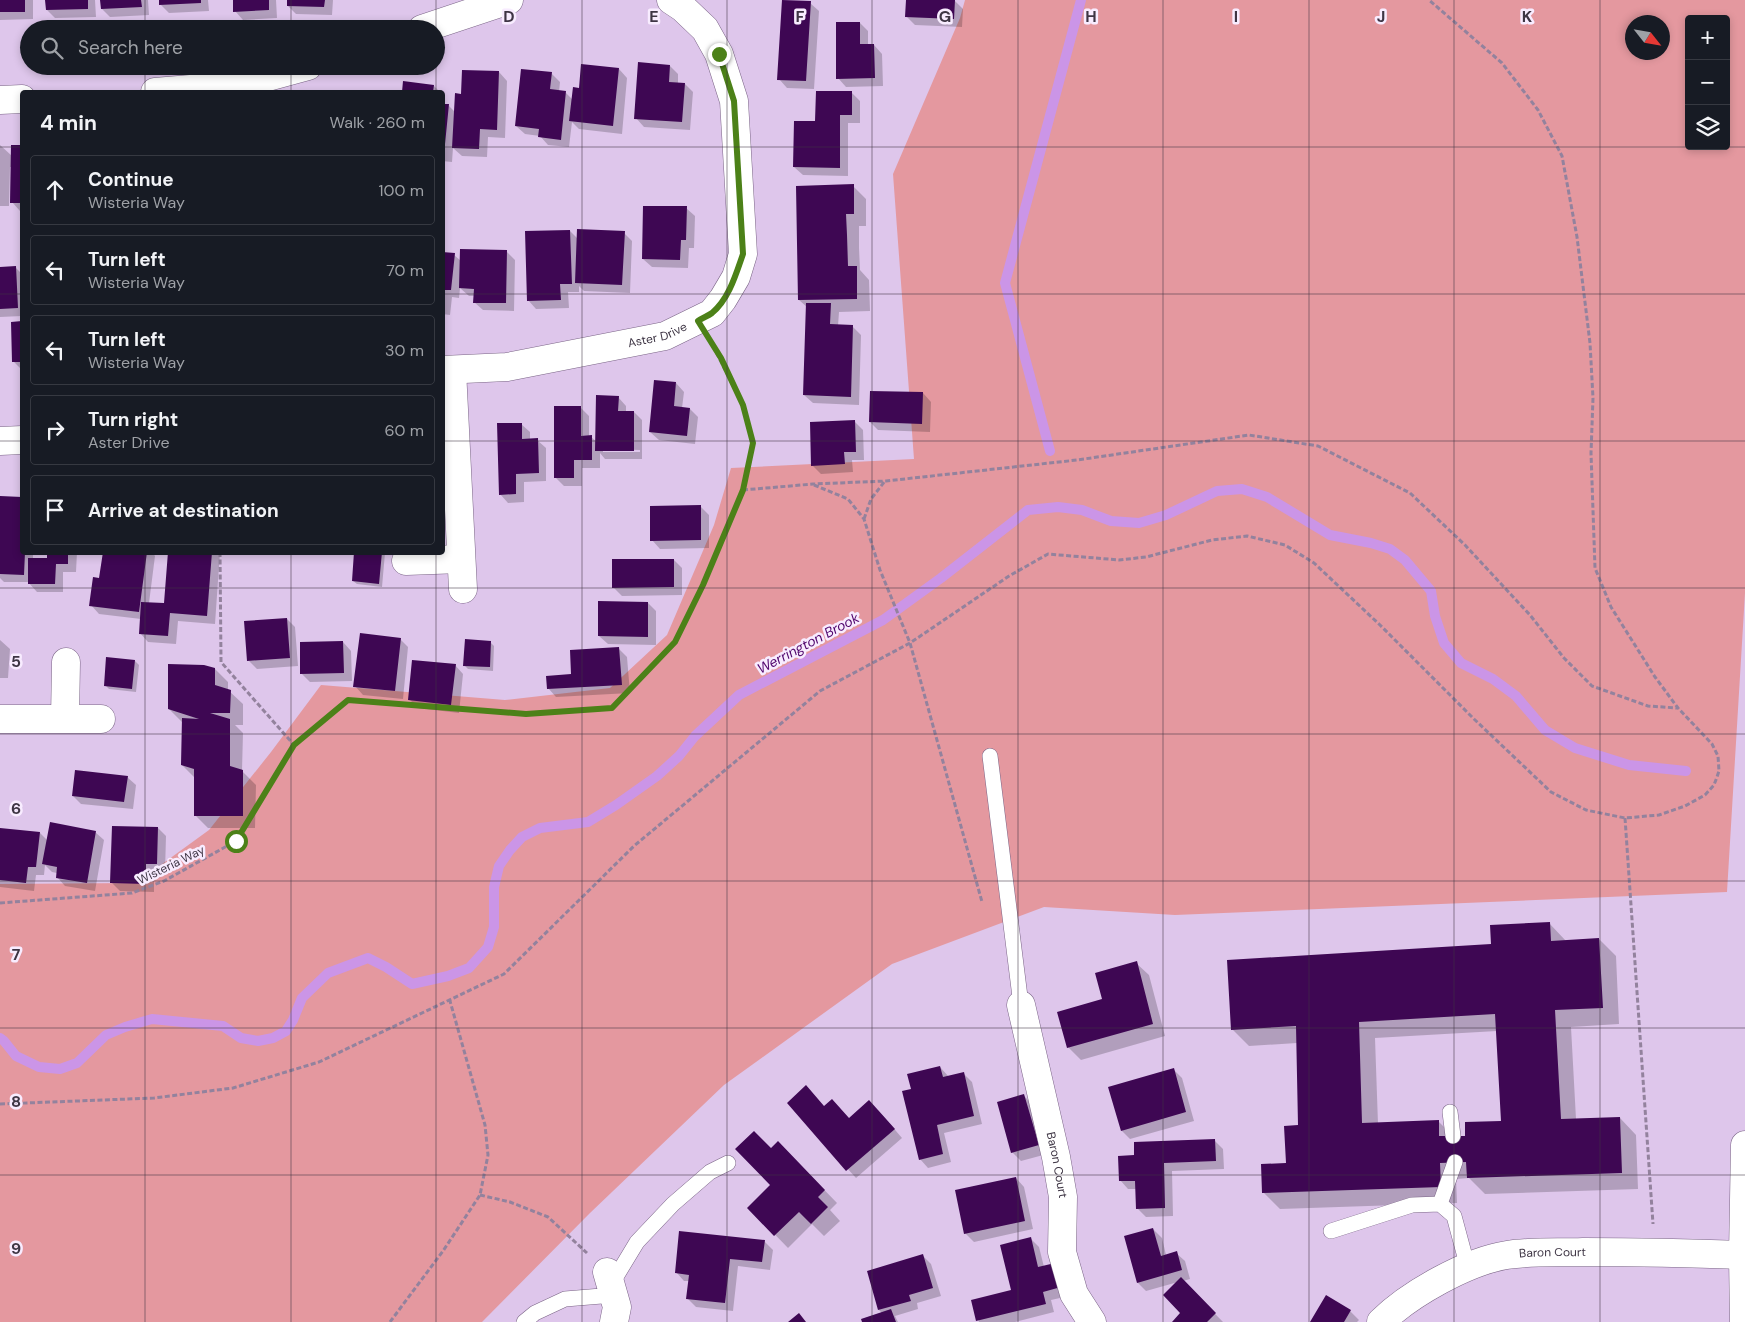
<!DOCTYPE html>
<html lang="en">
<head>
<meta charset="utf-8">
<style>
  :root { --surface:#171b24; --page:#20242c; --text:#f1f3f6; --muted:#9ea1a6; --line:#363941 }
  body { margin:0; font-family:"DM Sans",sans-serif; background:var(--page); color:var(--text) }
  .controls { position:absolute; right:15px; top:15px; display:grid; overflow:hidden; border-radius:5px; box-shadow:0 2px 8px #0003 }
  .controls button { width:45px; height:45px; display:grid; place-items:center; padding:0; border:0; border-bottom:1px solid var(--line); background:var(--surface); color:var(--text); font:25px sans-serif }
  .compass { position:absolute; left:1625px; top:15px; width:45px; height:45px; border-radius:50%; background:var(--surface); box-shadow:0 2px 8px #0003; rotate:121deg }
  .stop { position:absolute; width:15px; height:15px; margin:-11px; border:4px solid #4c8118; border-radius:50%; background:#fff }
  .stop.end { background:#4c8118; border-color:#fff; box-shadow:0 1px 5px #0008 }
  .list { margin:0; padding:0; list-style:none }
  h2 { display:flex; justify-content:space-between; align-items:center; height:65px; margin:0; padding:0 20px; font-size:21px }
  h2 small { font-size:16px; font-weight:400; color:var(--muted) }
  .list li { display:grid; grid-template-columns:32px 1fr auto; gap:15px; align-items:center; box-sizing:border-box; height:70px; margin:0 10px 10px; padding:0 10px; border:1px solid var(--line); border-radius:5px }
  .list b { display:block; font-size:19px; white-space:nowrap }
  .list p { margin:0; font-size:16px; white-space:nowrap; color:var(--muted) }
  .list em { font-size:16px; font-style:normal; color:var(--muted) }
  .icon { flex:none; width:28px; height:28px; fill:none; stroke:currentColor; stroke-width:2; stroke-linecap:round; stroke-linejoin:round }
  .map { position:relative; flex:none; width:1745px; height:1322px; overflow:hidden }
  .search { position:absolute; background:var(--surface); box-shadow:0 2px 8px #0003; left:20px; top:20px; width:425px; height:55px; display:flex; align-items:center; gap:12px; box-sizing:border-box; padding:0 18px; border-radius:28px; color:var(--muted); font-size:19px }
  .panel { position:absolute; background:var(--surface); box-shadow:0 2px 8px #0003; left:20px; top:90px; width:425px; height:465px; border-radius:5px }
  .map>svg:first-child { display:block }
  .green { fill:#e4989f; fill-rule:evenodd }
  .shadow { fill:#0003; fill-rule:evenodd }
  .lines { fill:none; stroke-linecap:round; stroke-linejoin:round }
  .stream { stroke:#cb95e7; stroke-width:10 }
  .building { fill:#3e0753; fill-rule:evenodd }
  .lane-casing { stroke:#7a6486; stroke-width:16 }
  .street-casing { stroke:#7a6486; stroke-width:29 }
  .secondary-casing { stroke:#7a6486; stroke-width:29 }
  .path { stroke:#93829d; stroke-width:3; stroke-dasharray:5 2.5; stroke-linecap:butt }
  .lane { stroke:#fff; stroke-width:15 }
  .street { stroke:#fff; stroke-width:28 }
  .secondary { stroke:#fff; stroke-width:28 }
  .route { stroke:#4c8118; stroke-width:6 }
  .grid { fill:none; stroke:#3e3544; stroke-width:1; stroke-opacity:0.55 }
  .labels { text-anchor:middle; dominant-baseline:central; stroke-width:5; stroke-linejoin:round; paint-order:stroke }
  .street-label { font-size:12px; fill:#3e3544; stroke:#f8ecff }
  .water-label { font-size:14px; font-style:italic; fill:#50056c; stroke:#f8ecff }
  .grid-label { font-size:16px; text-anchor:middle; font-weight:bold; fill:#3e3544; stroke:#f8ecff; stroke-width:5; stroke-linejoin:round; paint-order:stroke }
</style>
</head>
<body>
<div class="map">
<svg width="1745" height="1322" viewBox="0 0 1745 1322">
  <rect width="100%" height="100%" fill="#dec6eb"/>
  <path class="green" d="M965 0H1745V593L1727 892 1175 915 1044 907 892 964 724 1085 590 1213 482 1322H0V884L136 883 209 830 271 752 321 685 505 700 610 688 667 635 714 525 731 468 914 459 893 174 960 18ZM1689 19H1726V146H1689ZM1632 22H1662V52H1632Z"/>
  <path class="shadow" d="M0 0H33V19L0 20Z
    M47 0H95L96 17 55 18 47 10Z
    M101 0H148L149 15 110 17 102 9Z
    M160 0H208L209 11 169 13 160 4Z
    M234 0H276L277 18 243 20 235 11Z
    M288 0H333L332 15 296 14 288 6Z
    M907 0H954L963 9 962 27 915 25 906 16Z
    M810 3 819 11 814 89 787 88 779 79Z
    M860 23 868 31V46L874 45 882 54 883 86 846 87 838 78Z
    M670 66 678 74V83L685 84 693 92 690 130 644 127 636 118Z
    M619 69 627 78 622 134 579 129 572 122 569 147 548 145 540 136 525 134 516 126 551 73 560 82 559 92 566 93 573 100 580 89Z
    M499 72 507 81 505 138 488 137 487 157 462 156 453 148 452 162 442 161V105L449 106 455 112 462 95Z
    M404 83 434 86 440 92H403Z
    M851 92 860 101V123H848V176L803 175 794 167 816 123Z
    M0 145 12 156V146H22V211H20L12 202V167H10L9 206H0Z
    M853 186 866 199V226H859V248L860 270 869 280 870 311 839 312 838 326H852L861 335 859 405 813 403 804 395 808 308 799 300Z
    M686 208 695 216 694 248H689L688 268 652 267 643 259Z
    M570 231 578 239 624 233 632 241 630 293 584 291 579 286V292H568L569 308 536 309 528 300Z
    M506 251 515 260 514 311 483 310 474 302 475 296H469L460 288 459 298 452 297 450 315 442 314V253L454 255 461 261Z
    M15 267 22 274V316L0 317V268Z
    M12 323H22V370L14 362Z
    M676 383 684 392 682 408 690 409 698 417 695 444 659 440 650 432Z
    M923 393 931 402 930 432 878 430 870 422Z
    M618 397 626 406V412H634L642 420V459H605L600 453V468H582V486H564L555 477 580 407 589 416V437H591L597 442ZM603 449 640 450V452H603Z
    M855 422 863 430 864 460H852L853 472 821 474 812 465Z
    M521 424 530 432V440H537L546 448V481L524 482V502L508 503 500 494Z
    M0 497 22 498V552H33V559H49V552H77L76 572H63V592H37L28 582H4L0 578Z
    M700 506 709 515V548L660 549 652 540Z
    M104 552H152L155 556 149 603 166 604 169 552H220L215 624 178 621 176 644 148 642 140 633 141 619 99 614 91 605 100 580Z
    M355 552 385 553 382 587 357 584 353 581Z
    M674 560 682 568V595L622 596 613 587Z
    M648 603 656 611V645L608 644 599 636Z
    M287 619 295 627 298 666 257 669 248 660Z
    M400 639 408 647 403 699 363 695 355 686Z
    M0 640 10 649 8 678H0Z
    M343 642 351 651 352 681 310 682 301 673Z
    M490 642 494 646 493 671 468 669 464 665Z
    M619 649 627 657 630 693 556 697 548 688Z
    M135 661 139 665 136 692 109 689 105 685Z
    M455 665 463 674 459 713 418 708 410 700Z
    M215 669 228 682V690L243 704V725H235L243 733 242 771 256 785 255 828H208L195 815V778L182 765V722L169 709Z
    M127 777 136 785 133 809 81 804 73 796Z
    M158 828 166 836 165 872H154V892L120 891 112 883Z
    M0 829 40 833 48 841 95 832 104 840 95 891 65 886 57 877V873L52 872 45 865 44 875H36L34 891 0 887Z
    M1549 923 1566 941 1599 939 1616 956 1619 1024 1571 1027 1576 1119 1620 1118 1636 1135 1638 1189 1485 1194 1469 1178 1456 1179 1457 1203 1280 1209 1263 1192 1287 1164 1300 1126 1297 1043 1249 1046 1232 1029 1492 945ZM1497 1031 1503 1122 1466 1137H1454L1438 1121 1378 1124 1375 1038Z
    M1136 963 1149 975 1165 1036 1081 1060 1068 1047Z
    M940 1067 949 1077 963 1073 972 1082 982 1124 944 1133 951 1162 928 1168 920 1159 912 1090Z
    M1173 1069 1182 1078 1194 1121 1130 1139 1122 1131Z
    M1024 1096 1032 1104 1047 1154 1021 1161 1012 1152Z
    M788 1103 825 1107 849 1120 878 1110 902 1138 856 1178Z
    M1214 1140 1223 1149 1224 1169 1172 1171 1173 1216 1146 1217 1137 1208V1189H1128L1120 1180 1135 1157Z
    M778 1142 837 1203 830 1210 840 1221 824 1236 812 1224 788 1248 749 1208 772 1185 771 1149Z
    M1016 1178 1024 1187 1033 1229 974 1242 965 1233Z
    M1153 1229 1162 1238 1166 1255 1176 1253 1185 1261 1190 1279 1183 1281 1223 1322H1173L1182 1313 1178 1282 1146 1291 1138 1283Z
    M1031 1239 1039 1247 1044 1267 1069 1296 1051 1300 1054 1312 1015 1322H979L973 1301 1013 1291Z
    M764 1241 773 1250 770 1270 738 1266 733 1311 696 1307 688 1299 690 1281H684L676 1272Z
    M923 1256 931 1264 941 1296 917 1303 918 1309 895 1316 898 1322H863L882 1313 879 1310Z
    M1326 1297 1350 1311 1359 1320 1357 1322H1312Z"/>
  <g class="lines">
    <path class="stream" d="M1050 451 1005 283 1081 0
      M0 1038 4 1041 16 1056 39 1067 60 1069 77 1063 106 1035 125 1027 152 1019 223 1026 241 1038 258 1041 273 1038 286 1031 293 1020 302 998 328 973 368 958 386 967 412 984 448 976 469 968 488 947 494 927V887L499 866 510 850 522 837 540 828 588 822 616 805 657 776 679 756 695 736 739 695 883 620 941 578 1028 510 1058 507 1082 510 1111 521 1139 523 1166 515 1217 491 1242 489 1267 497 1330 535 1371 543 1390 549 1405 560 1431 591 1435 616 1444 643 1461 663 1493 679 1516 696 1545 730 1575 748 1629 765 1686 771"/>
  </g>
  <path class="building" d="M0 0H25V12H0Z
    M45 0H88V9L46 10Z
    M100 0H141L142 7 101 9Z
    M159 0H201V3L159 5Z
    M233 0H269V10L233 12Z
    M287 0H325L324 7 287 6Z
    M782 0 811 1 806 81 777 80Z
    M906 0H955L954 19 905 17Z
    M836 22H860V44H874L875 78 836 79Z
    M638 62 670 65 669 82 685 83 682 122 634 119Z
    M581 64 619 68 613 126 569 121 573 87 579 88Z
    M521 69 552 72 550 89 566 91 561 140 538 137 539 129 515 126Z
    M462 70 499 71 497 130 480 129 479 149 452 148 455 93 461 94Z
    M403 81 434 85 433 92H402Z
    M816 91H852V115H840V168L793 167 794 121H815Z
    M442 104H449L444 154H442Z
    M11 145H22V203H10Z
    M854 184V214H846L847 235 848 266H857V299L798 300 796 186Z
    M643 206H687L686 240H681L680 260 642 259Z
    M577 229 625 231 622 285 575 283Z
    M570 230 572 284H560L561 300 527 301 525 231Z
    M460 249 507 250 506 303H473L474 289 459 288Z
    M442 252 455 253 451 290H442Z
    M16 266 18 308 0 309V267Z
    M806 303H831L830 324 853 325 851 397 803 395Z
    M22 321V362H12L11 322Z
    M654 380 676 382 674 406 690 408 687 436 649 432Z
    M870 391 923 392 922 424 869 422Z
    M596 395 619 396 618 411H634V451H595Z
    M554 406H581V436L592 435V460H574V478H554Z
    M855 420 856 452H844L845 464 811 466 810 422Z
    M497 423H522V439L538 438 539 473 516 474V494L499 495Z
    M0 496 22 497V552H25L24 575 0 574Z
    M701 505V540L650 541V506Z
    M47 552H68V564H56L55 584H28V558H47Z
    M103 552H147L139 612 89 606 93 577 99 578Z
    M168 552H212L207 616 170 613 168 636 139 634 141 602 164 603Z
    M354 552H382L379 584 352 581Z
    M612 559H674V587L612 588Z
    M598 601 648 602V637L598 636Z
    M287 618 290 658 247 661 244 621Z
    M360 633 401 638 395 691 353 687Z
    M465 639 491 641 490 667 463 666Z
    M343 641 344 673 300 674V642Z
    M619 647 622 685 547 689 546 676 571 674 570 650Z
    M106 657 135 660 132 689 104 686Z
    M412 660 456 664 451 705 408 700Z
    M168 664 204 665 215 668V685L231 690 230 713H210L230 719V766L243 770V816H194V769L181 765 182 718 199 719 168 709Z
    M75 770 128 776 124 802 72 796Z
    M50 822 96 831 87 883 56 878 57 867 42 864Z
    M112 826 158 827 157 864H146V884L110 883Z
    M0 828 40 832 36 867H28L26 883 0 880Z
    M1550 922 1551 941 1599 938 1603 1008 1555 1010 1561 1119 1620 1117 1622 1173 1467 1178 1466 1162 1440 1163 1441 1187 1262 1193 1261 1164 1286 1163 1284 1126 1298 1125 1296 1026 1231 1030 1227 960 1491 944 1490 925ZM1495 1014 1501 1121 1465 1122V1136H1439V1120L1362 1123 1359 1022Z
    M1137 961 1153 1024 1067 1048 1057 1012 1102 999 1095 973Z
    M940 1066 943 1077 964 1072 974 1116 937 1125 943 1154 919 1160 902 1091 911 1089 907 1074Z
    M1174 1068 1186 1112 1121 1131 1108 1087Z
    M806 1085 824 1106 832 1099 849 1118 869 1100 895 1129 846 1171 787 1103Z
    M1024 1094 1039 1145 1011 1153 997 1102Z
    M754 1131 771 1148 778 1141 825 1190 818 1197 828 1207 811 1224 799 1212 774 1236 747 1208 770 1185 735 1149Z
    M1215 1139 1216 1161 1164 1163 1165 1208 1136 1209 1135 1181H1119L1118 1156 1134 1155V1142Z
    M1016 1177 1025 1221 964 1234 955 1190Z
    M1153 1228 1161 1256 1177 1251 1182 1270 1137 1283 1124 1236Z
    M679 1231 765 1240 762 1262 730 1259 725 1303 686 1299 689 1275 675 1273Z
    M1031 1237 1038 1267 1055 1263 1061 1287 1043 1292 1046 1304 976 1321 971 1300 1011 1290 1000 1245Z
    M923 1254 933 1288 909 1295 911 1301 878 1310 867 1271Z
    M1181 1277 1216 1313 1207 1322H1172L1180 1313 1163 1295Z
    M1326 1295 1351 1310 1344 1322H1310Z
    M891 1309 896 1322H862L861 1319Z
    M799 1313 806 1322H788Z"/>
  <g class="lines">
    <g class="lane-casing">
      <path id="lane" d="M990 756 1021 1005
        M1450 1112 1453 1136
        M1440 1204 1455 1162
        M1331 1231 1412 1205 1440 1204 1454 1216 1468 1268
        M611 1285 637 1242 673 1204 710 1172 728 1163
        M524 1322 535 1313 565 1299 614 1295"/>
    </g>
    <g class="street-casing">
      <g id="street">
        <path d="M422 29 509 0"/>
        <path d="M155 92 238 85 308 66"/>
        <path d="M0 100 22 99"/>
        <path id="s1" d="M442 370 507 367 665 336 712 313 723 299 736 277 743 254 734 101 719 54 705 29 683 8 671 0"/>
        <path d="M452 370 463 589"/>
        <path d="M0 441 22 440"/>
        <path d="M406 561 461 559"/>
        <path d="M65 718 66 662"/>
        <path d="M0 719H101"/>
        <path id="s2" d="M1021 1005 1056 1157 1063 1197 1062 1252 1074 1294 1092 1322"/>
        <path d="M607 1272 617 1307 614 1322"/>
        <path id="s3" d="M1381 1322C1409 1294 1468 1261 1507 1255 1532 1251 1558 1253 1583 1252 1636 1252 1689 1253 1743 1255"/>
      </g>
    </g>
    <g class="secondary-casing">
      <path id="secondary" d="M1744 1322 1743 1255 1745 1145"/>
    </g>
    <path class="path" d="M814 485 848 499 864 519 880 570 910 643 982 902
      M743 490 813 484 886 481 1077 460 1249 435 1318 446 1410 493 1465 545 1530 615 1564 658 1592 686 1648 706 1677 708
      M864 519 871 499 885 481
      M220 552 221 662 294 745
      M1625 818 1653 1224
      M0 903 132 893 164 881 236 841 294 745 348 700 526 714 612 708 675 642 703 585 743 490 753 443 743 405 713 346
      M0 1104 154 1098 233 1088 319 1062 504 974 634 846 820 691 910 643 1009 576 1048 554 1119 560 1146 557 1212 540 1247 536 1285 545 1314 563 1380 625 1474 719 1551 792 1586 810 1625 818 1659 815 1685 806 1705 795 1714 785 1717 777 1719 771 1718 756 1712 744 1678 708 1655 677 1611 607 1595 568 1591 453 1593 398 1590 343 1577 237 1562 156 1538 110 1502 63 1429 0
      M480 1195 510 1202 548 1217 587 1253
      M390 1322 443 1251 480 1195 488 1155 485 1125 450 1001"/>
    <use href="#lane" class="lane"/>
    <use href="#street" class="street"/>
    <use href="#secondary" class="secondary"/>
  </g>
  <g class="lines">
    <path class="route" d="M236 841 294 745 348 700 526 714 612 708 675 642 703 585 743 490 753 443 743 405 721 358 698 321C702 318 708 316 712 313 729 299 736 274 743 254L734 101 719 54"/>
  </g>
  <path class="grid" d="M145 0V29M291 0V29M436 0V29M582 0V1322M727 0V1322M872 0V1322M1018 0V1322M1163 0V1322M1309 0V1322M1454 0V1322M1600 0V1322M436 29V66M145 66V92M291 66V92M436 66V92M0 147H22M442 147H1745M0 294H22M442 294H1745M0 441H22M442 441H1745M145 552V1322M291 552V1322M436 552V1322M0 588H1745M0 734H1745M0 881H1745M0 1028H1745M0 1175H1745"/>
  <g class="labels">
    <g class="street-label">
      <text stroke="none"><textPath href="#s1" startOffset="219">Aster Drive</textPath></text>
      <text transform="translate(171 865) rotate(-26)">Wisteria Way</text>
      <text stroke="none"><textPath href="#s2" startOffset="164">Baron Court</textPath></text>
      <text stroke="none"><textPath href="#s3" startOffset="190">Baron Court</textPath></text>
    </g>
    <g class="water-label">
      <text transform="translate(808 643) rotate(-28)">Werrington Brook</text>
    </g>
  </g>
  <g class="grid-label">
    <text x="509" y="22">D</text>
    <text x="654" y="22">E</text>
    <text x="800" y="22">F</text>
    <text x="945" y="22">G</text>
    <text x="1091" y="22">H</text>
    <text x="1236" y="22">I</text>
    <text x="1381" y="22">J</text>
    <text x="1527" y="22">K</text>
    <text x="16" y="667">5</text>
    <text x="16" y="814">6</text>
    <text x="16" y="960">7</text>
    <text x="16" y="1107">8</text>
    <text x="16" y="1254">9</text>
  </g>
</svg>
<div class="controls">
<button>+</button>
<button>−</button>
<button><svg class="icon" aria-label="layers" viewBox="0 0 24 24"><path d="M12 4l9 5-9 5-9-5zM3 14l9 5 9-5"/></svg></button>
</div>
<svg class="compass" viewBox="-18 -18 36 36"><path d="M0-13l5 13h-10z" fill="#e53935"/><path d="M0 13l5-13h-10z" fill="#9ea1a6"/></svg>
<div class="stop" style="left:236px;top:841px"></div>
<div class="stop end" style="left:719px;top:54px"></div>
<div class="search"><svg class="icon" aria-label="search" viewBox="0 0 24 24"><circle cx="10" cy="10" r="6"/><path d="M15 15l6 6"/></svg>Search here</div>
<section class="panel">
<h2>4 min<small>Walk · 260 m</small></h2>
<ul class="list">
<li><svg class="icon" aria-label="ahead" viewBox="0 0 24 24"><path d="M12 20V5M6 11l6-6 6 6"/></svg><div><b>Continue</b><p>Wisteria Way</p></div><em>100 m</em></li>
<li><svg class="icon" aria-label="left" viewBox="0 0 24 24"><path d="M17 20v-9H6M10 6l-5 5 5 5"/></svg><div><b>Turn left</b><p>Wisteria Way</p></div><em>70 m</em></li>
<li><svg class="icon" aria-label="left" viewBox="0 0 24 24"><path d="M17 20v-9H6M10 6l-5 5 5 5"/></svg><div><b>Turn left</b><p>Wisteria Way</p></div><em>30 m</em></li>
<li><svg class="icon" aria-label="right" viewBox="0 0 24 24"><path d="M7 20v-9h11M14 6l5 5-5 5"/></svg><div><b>Turn right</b><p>Aster Drive</p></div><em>60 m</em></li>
<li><svg class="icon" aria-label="arrive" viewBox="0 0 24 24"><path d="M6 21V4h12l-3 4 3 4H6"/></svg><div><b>Arrive at destination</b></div></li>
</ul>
</section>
</div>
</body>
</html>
